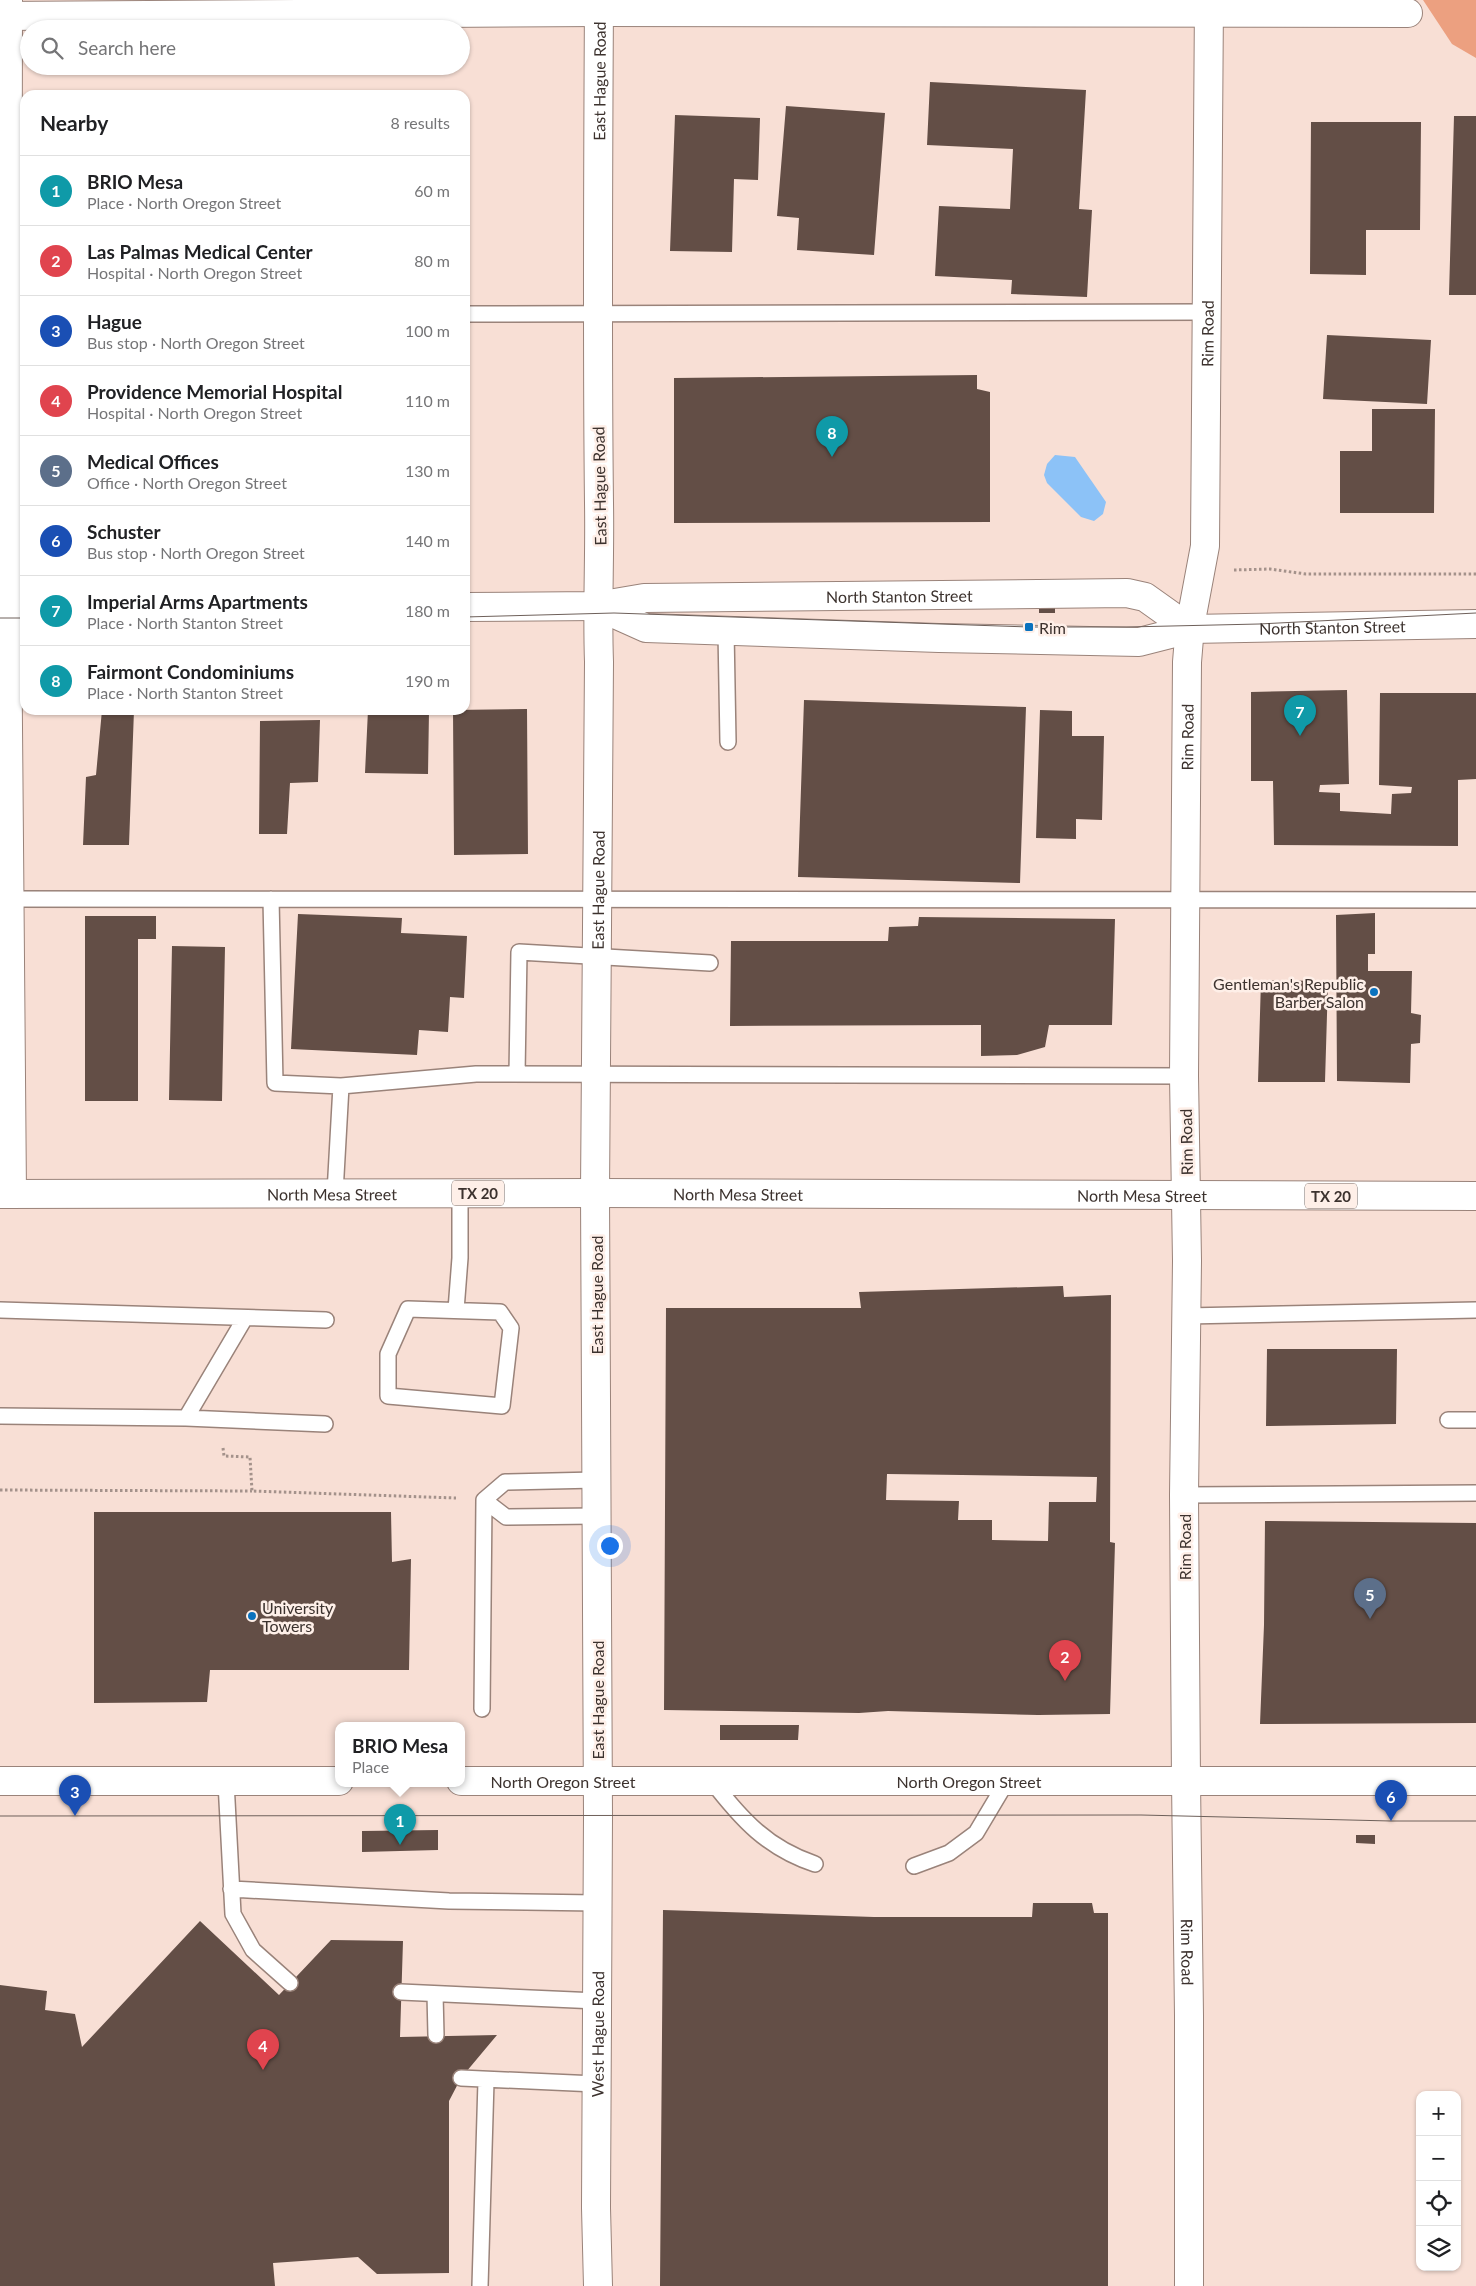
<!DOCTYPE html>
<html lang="en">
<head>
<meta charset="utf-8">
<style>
  :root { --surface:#fff; --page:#f6f6f6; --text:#202124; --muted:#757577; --line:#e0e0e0; --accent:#2563eb }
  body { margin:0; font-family:Lato,sans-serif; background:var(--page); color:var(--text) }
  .controls { position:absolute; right:15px; bottom:15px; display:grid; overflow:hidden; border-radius:10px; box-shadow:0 1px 4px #0004 }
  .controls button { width:45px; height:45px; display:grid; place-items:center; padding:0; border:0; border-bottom:1px solid var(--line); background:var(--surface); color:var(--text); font:25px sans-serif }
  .you { position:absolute; left:609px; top:1545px; width:18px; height:18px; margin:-12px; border:4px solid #fff; border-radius:50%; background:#1a73e8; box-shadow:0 0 0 8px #1a73e833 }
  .badge { display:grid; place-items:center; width:32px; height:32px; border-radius:50%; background:var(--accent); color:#fff; font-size:16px; font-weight:700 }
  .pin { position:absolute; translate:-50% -41px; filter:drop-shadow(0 1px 2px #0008) }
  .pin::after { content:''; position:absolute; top:26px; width:18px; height:15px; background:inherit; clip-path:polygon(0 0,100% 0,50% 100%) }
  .popup { position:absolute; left:335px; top:1722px; width:130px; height:65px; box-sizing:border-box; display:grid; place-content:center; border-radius:10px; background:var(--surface); filter:drop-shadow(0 1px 4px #0005); font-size:16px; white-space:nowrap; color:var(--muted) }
  .popup b { font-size:19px; color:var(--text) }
  .popup::after { content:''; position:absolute; left:50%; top:100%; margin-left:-10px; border:10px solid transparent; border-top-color:var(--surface) }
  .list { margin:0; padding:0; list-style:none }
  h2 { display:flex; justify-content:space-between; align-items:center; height:65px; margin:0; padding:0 20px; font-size:21px }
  h2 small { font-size:16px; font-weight:400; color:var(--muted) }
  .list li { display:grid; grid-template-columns:32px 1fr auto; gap:15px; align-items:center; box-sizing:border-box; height:70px; padding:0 20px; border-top:1px solid var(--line) }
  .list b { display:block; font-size:19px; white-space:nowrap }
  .list p { margin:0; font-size:16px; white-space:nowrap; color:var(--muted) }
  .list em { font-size:16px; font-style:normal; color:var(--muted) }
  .icon { flex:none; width:28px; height:28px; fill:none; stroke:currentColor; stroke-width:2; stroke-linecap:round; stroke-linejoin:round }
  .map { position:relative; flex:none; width:1476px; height:2286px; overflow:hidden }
  .search { position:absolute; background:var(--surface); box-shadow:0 1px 4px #0004; left:20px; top:20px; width:450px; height:55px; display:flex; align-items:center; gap:12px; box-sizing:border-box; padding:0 18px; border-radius:28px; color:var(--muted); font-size:19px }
  .panel { position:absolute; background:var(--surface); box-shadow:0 1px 4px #0004; left:20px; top:90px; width:450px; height:625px; border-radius:15px }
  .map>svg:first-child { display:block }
  .green { fill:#eca080 }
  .water { fill:#8cc2f7 }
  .building { fill:#634e46; fill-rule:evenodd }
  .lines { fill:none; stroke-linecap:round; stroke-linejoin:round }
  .service-casing { stroke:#9a837a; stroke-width:18 }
  .minor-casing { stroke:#9a837a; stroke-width:30 }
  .tertiary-casing { stroke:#9a837a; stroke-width:30 }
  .primary-casing { stroke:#9a837a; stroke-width:30 }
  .path { stroke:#a4928b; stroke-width:3; stroke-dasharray:2.5 2.5; stroke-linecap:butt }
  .service { stroke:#fff; stroke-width:15 }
  .minor { stroke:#fff; stroke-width:28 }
  .tertiary { stroke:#fff; stroke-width:28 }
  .primary { stroke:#fff; stroke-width:28 }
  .tram { stroke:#6e605a; stroke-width:1 }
  .poi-dot { fill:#0a72be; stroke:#feefe8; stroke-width:2 }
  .labels { text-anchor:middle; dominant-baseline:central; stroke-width:5; stroke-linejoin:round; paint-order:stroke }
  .shield { fill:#feefe8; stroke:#766b66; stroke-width:1 }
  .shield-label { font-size:15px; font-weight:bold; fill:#3c322e }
  .street-label { font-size:16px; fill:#3c322e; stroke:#feefe8 }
  .poi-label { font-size:16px; fill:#3c322e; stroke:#feefe8; text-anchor:start }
</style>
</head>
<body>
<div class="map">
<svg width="1476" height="2286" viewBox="0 0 1476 2286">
  <rect width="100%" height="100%" fill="#f8dfd5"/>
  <path class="green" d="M1423 0H1476V58L1452 44Z"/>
  <path class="water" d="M1055 455 1075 457 1106 502 1103 514 1094 521 1081 517 1047 483 1044 475 1047 464Z"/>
  <path class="building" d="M930 82 1086 90 1079 209 1092 210 1087 297 1011 294 1012 280 935 276 939 206 1010 209 1013 149 927 145Z
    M786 106 885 113 874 255 797 250 799 218 777 216Z
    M675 115 760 118 758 180 734 179 732 252 670 251Z
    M1454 116H1476V295H1449Z
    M1311 122H1421L1420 230H1366V275L1310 274Z
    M1327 335 1431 340 1427 404 1323 399Z
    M977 375V389L990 392V522L674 523V378Z
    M1372 409H1435L1434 513H1340V451H1372Z
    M1039 603 1055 604V613H1039Z
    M1347 690 1349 784 1320 785 1319 792 1340 793V811L1391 814 1392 794 1411 793 1412 787 1379 785 1380 693H1476V779L1458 780V846L1274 845 1273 781H1251V692Z
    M804 700 1026 707 1020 883 798 877Z
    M527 709 528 854 454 855 453 710Z
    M102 710H134L129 845H83L86 777 96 775Z
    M368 710 429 711 428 774 365 773Z
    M1040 710 1072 711V736H1104L1102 820 1076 819V839L1036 838Z
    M320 720 318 782 290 783 287 834H259L260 721Z
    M1375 913V954H1368V971H1412L1411 1013 1421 1015 1420 1043 1411 1044 1410 1083 1337 1081 1336 915Z
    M298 914 402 918 401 933 467 936 464 998 450 997 448 1032 419 1030 417 1055 291 1049Z
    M85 916H156V939H138V1101H85Z
    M919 917 1115 919 1112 1025H1049L1045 1047 1017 1055 981 1056V1025L730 1026 731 941H888L889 927 918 926Z
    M172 946 225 947 222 1101 169 1100Z
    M1261 980 1328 981 1325 1082H1258Z
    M1063 1286 1064 1297 1111 1295 1110 1542 1115 1543 1110 1714 1038 1715 888 1711 859 1713 664 1710 666 1308H861L859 1292ZM887 1474 1097 1477 1096 1502H1049L1048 1541 992 1540V1520H958L959 1501 886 1500Z
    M1267 1349H1397L1396 1424 1266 1426Z
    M94 1512H391L392 1562 411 1559 409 1670H210L207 1702 94 1703Z
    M1265 1521 1476 1523V1723L1260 1724 1264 1625Z
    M720 1725H799L798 1740H720Z
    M438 1830V1850L362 1852V1831Z
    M1356 1835H1375V1844L1356 1843Z
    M1033 1903H1092L1094 1913H1108V2286H660L663 1910 874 1917H1032Z
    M200 1921 279 1995 331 1940 403 1941 400 2037 497 2035 461 2078 449 2101V2273L377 2274 358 2257 273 2263 275 2286H0V1985L47 1991 45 2010 75 2014 82 2047Z"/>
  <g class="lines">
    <g class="service-casing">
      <path id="service" d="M1 311H25
        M465 314 1207 312
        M726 631 728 742
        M3 899 1476 900
        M271 899 275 1083 341 1086 335 1193
        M517 1074 519 952 710 963
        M341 1086 476 1074 1184 1076
        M408 1309 500 1312 511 1328 502 1406 388 1396V1354Z
        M0 1310 326 1320
        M456 1310 460 1258V1193
        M1186 1316 1476 1310
        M0 1416 186 1418 325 1424
        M186 1418 245 1318
        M1448 1420H1476
        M1184 1495 1476 1493
        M484 1500 506 1517 596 1516
        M482 1709 484 1500 505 1482 596 1480
        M711 1780C741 1819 767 1848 815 1864
        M226 1782 233 1914 253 1950 290 1983
        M914 1866 949 1853 976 1833 1007 1781
        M231 1889 449 1901 597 1903
        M401 1992 597 2001
        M435 1994 436 2035
        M461 2078 596 2084
        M480 2286 486 2081"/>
    </g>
    <g class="minor-casing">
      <g id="minor">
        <path d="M8 0 7 610 12 1194"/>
        <path d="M0 16 599 12 1408 13"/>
        <path id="s1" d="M1186 1781 1189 2016V2286"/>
        <path id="s2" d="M598 2286 596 2208 598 1816 595 1193 599 662C597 609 600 556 599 503 597 335 598 168 599 0"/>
      </g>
    </g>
    <g class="tertiary-casing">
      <g id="tertiary">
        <path id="s3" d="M597 606 646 628 939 638 1139 642 1190 629 1476 624"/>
        <path id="s4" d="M465 607 597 606 644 598 1127 593 1145 597 1190 629"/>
        <path d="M0 610H25"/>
        <path d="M0 1781H339"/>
        <path id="s5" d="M461 1781H1476"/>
        <path id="s6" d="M1186 1781 1184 1495 1187 1261 1184 1076 1187 662 1190 626 1205 546 1209 0"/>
      </g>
    </g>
    <g class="primary-casing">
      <g id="primary">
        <path id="s7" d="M0 1194 595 1193 1476 1196"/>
      </g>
    </g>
    <path class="path" d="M1234 570 1270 569 1306 574H1476
      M223 1448 224 1456 250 1457 252 1491 456 1498
      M0 1490 252 1491"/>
    <use href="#service" class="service"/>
    <use href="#minor" class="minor"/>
    <use href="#tertiary" class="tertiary"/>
    <use href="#primary" class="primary"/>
    <path class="tram" d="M465 617 614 613 1029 627H1127L1259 624 1476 613
      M0 618H25
      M0 1816 1141 1815 1391 1821H1476"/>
  </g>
  <g class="poi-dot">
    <rect x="1024" y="622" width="10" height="10" rx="2.5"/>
    <circle cx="1374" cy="992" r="5"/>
    <circle cx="252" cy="1616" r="5"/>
  </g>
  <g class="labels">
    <g class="shield">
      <rect x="452" y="1180.5" width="52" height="25" rx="4"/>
      <rect x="1305" y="1183.5" width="52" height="25" rx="4"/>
    </g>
    <g class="shield-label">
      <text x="478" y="1193">TX 20</text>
      <text x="1331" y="1196">TX 20</text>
    </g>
    <g class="street-label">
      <text stroke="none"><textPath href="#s2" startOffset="2205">East Hague Road</textPath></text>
      <text stroke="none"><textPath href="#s6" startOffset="1449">Rim Road</textPath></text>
      <text transform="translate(599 486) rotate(-91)">East Hague Road</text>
      <text stroke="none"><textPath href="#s4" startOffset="435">North Stanton Street</textPath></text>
      <text stroke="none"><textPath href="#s3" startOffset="742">North Stanton Street</textPath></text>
      <text stroke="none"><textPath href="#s6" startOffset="1044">Rim Road</textPath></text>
      <text stroke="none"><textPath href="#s2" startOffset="1396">East Hague Road</textPath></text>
      <text transform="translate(1186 1142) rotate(-91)">Rim Road</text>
      <text stroke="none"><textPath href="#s7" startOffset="332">North Mesa Street</textPath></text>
      <text stroke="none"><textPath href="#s7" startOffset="738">North Mesa Street</textPath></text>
      <text stroke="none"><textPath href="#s7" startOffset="1142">North Mesa Street</textPath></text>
      <text transform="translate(596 1295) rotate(-90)">East Hague Road</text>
      <text transform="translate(1184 1547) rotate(-90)">Rim Road</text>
      <text transform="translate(597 1700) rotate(-90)">East Hague Road</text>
      <text stroke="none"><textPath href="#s5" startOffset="102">North Oregon Street</textPath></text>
      <text stroke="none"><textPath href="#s5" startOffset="508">North Oregon Street</textPath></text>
      <text stroke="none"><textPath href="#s1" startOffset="171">Rim Road</textPath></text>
      <text stroke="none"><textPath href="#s2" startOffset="252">West Hague Road</textPath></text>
    </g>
    <g class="poi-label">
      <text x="1039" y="627">Rim</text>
      <text x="1364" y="983" text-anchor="end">Gentleman's Republic<tspan x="1364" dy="18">Barber Salon</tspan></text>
      <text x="262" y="1607">University<tspan x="262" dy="18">Towers</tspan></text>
    </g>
  </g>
</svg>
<div class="controls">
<button>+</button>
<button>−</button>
<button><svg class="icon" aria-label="locate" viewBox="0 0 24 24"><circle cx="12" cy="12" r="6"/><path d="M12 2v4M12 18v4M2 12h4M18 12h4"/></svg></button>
<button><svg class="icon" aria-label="layers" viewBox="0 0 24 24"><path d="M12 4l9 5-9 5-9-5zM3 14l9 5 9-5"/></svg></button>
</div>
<div class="you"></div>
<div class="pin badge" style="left:400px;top:1845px;background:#0f9aa8">1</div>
<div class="popup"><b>BRIO Mesa</b>Place</div>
<div class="pin badge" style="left:1065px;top:1681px;background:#e0444e">2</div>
<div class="pin badge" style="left:75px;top:1816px;background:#1a4fb4">3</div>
<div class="pin badge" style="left:263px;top:2070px;background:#e0444e">4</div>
<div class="pin badge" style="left:1370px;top:1619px;background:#5c6f8a">5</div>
<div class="pin badge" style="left:1391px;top:1821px;background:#1a4fb4">6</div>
<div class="pin badge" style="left:1300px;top:736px;background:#0f9aa8">7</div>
<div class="pin badge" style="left:832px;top:457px;background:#0f9aa8">8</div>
<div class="search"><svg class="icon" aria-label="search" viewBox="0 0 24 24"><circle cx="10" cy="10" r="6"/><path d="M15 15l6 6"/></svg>Search here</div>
<section class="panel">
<h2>Nearby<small>8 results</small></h2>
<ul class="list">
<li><span class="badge" style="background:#0f9aa8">1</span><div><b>BRIO Mesa</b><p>Place · North Oregon Street</p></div><em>60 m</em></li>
<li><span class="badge" style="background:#e0444e">2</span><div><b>Las Palmas Medical Center</b><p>Hospital · North Oregon Street</p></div><em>80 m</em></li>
<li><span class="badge" style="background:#1a4fb4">3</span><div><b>Hague</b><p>Bus stop · North Oregon Street</p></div><em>100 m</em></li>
<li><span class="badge" style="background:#e0444e">4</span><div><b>Providence Memorial Hospital</b><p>Hospital · North Oregon Street</p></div><em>110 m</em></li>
<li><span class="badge" style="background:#5c6f8a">5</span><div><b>Medical Offices</b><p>Office · North Oregon Street</p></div><em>130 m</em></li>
<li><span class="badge" style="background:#1a4fb4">6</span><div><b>Schuster</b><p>Bus stop · North Oregon Street</p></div><em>140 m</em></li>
<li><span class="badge" style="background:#0f9aa8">7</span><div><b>Imperial Arms Apartments</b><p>Place · North Stanton Street</p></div><em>180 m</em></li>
<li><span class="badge" style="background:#0f9aa8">8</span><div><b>Fairmont Condominiums</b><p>Place · North Stanton Street</p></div><em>190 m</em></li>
</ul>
</section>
</div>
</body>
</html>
